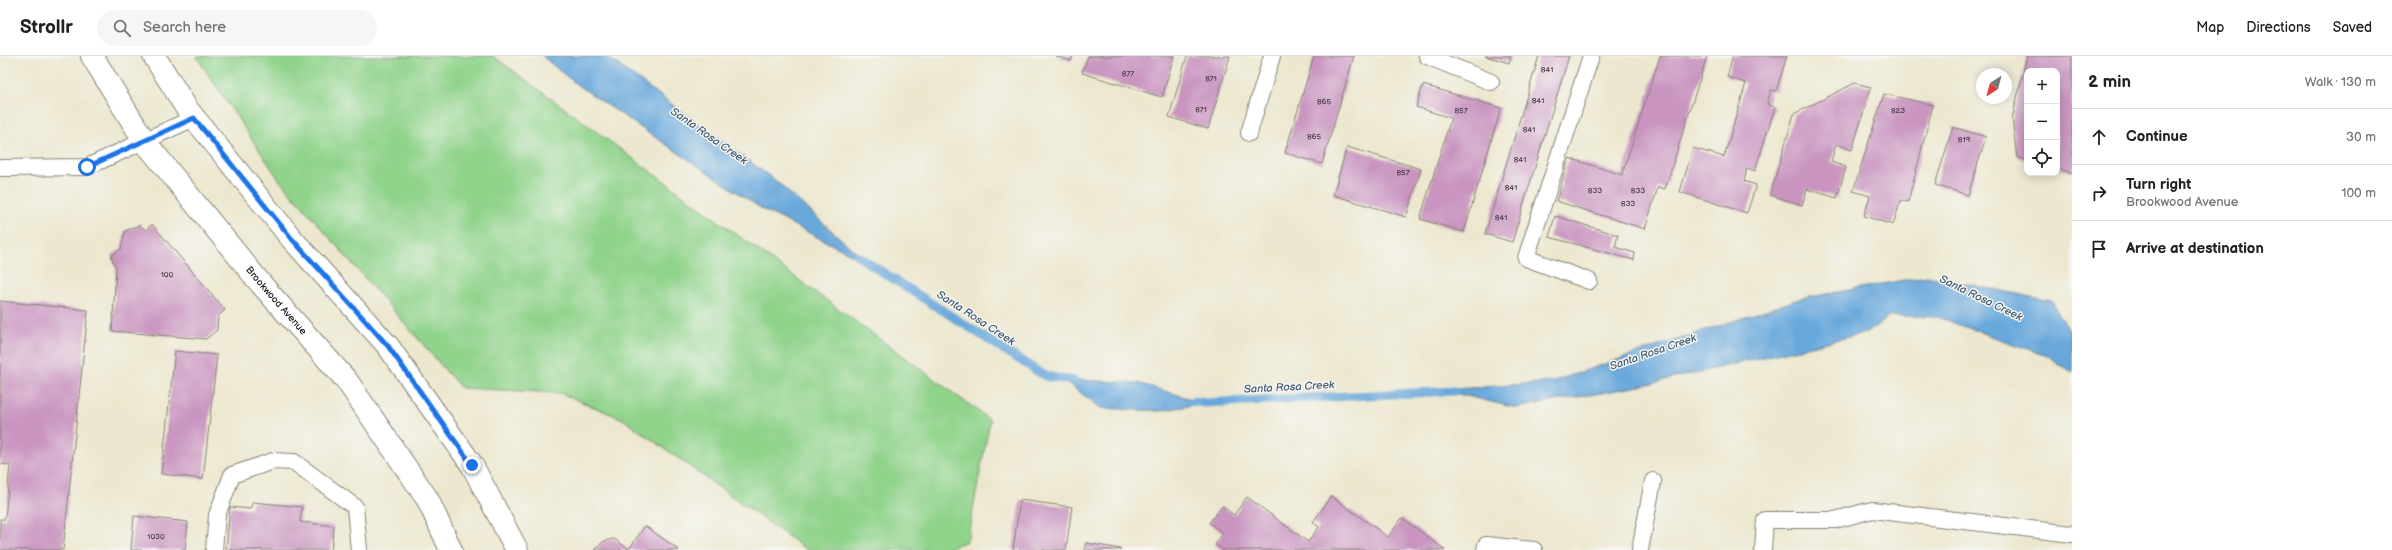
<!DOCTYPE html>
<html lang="en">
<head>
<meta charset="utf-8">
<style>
  :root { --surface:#fff; --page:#f6f6f6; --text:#222; --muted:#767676; --line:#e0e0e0 }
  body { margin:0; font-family:"Balsamiq Sans",sans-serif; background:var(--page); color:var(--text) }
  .controls { position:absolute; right:12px; top:12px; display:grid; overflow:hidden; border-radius:8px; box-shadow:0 2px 10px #0003 }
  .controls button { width:36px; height:36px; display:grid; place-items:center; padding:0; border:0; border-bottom:1px solid var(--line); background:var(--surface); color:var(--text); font:20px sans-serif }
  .compass { position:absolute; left:1976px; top:12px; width:36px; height:36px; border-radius:50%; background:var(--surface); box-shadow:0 2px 10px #0003; rotate:216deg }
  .stop { position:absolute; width:12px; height:12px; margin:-9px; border:3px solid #1a73e8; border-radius:50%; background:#fff }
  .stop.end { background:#1a73e8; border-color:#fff; box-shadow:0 1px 4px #0008 }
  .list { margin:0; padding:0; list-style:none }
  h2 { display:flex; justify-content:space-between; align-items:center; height:52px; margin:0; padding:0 16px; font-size:17px }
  h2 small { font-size:13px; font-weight:400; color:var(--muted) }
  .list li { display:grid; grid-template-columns:26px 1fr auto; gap:12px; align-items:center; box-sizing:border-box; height:56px; padding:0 16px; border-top:1px solid var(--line) }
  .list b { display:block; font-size:15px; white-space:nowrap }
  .list p { margin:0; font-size:13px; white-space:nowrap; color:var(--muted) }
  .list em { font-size:13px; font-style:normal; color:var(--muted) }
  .icon { flex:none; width:22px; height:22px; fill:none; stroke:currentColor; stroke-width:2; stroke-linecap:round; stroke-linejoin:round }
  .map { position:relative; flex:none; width:2072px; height:494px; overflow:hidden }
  header { display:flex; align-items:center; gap:24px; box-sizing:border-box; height:56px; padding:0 20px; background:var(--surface); border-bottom:1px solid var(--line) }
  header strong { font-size:19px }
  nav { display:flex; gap:22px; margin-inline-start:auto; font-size:14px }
  .search { width:280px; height:36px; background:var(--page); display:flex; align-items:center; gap:10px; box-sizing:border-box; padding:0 14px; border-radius:22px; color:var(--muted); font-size:15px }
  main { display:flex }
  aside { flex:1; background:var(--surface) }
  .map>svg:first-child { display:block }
  .green { fill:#90d38b; stroke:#567854 }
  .water { fill:#69a8db; stroke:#42627c }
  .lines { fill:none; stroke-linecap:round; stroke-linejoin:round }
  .stream { stroke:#69a8db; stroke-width:9 }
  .building { fill:#c994c0 }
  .lane-casing { stroke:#848275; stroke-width:18 }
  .secondary-casing { stroke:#848275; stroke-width:24 }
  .lane { stroke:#fff; stroke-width:16 }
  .secondary { stroke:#fff; stroke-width:22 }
  .route { stroke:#1a73e8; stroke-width:5 }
  .labels { text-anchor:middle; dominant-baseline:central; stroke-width:3; stroke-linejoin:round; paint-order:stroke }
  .number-label { font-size:8px; fill:#473a45 }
  .street-label { font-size:10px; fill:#1c1c1c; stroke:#f6f6f2 }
  .water-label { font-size:11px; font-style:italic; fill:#3f5b72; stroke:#f6f6f2 }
</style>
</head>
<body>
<header>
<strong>Strollr</strong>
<div class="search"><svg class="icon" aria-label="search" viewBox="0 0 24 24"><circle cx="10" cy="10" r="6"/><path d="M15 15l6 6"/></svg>Search here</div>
<nav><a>Map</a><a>Directions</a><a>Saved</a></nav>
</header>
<main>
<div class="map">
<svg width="2072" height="494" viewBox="0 0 2072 494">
  <rect width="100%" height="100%" fill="#f6f6f2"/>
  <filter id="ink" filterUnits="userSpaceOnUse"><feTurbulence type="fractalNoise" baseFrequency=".025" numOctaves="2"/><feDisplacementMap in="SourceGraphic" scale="8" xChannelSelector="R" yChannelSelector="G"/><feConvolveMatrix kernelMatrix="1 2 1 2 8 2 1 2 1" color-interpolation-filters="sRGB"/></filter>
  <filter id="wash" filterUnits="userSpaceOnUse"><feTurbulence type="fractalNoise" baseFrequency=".012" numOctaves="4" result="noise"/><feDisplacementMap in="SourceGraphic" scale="16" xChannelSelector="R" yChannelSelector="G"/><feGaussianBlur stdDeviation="0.9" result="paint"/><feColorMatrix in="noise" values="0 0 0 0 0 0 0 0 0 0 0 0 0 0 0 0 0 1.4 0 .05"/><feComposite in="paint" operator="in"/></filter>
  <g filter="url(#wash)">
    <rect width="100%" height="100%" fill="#ece7ce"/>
    <path class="green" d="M196 0H493L990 364 967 485 944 494H807L623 363 560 337 461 332 280 125Z"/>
    <path class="water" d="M542 0H606L776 125 868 207 762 153 576 28Z
      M1927 220 2052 245 2072 280V317L2050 301 1937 261 1890 260 1866 277 1640 330 1516 352 1442 334 1551 326 1799 243Z
      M1062 323 1138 327 1205 347 1160 355 1101 352Z"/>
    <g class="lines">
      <path class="stream" d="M859 201 1045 320 1074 325
        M1193 345 1205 347 1454 335"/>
    </g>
    <g id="blocks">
      <path class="building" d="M1055 0H1073L1071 5Z
        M1088 0H1174L1162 41 1082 17Z
        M1187 0H1230L1208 73 1169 61Z
        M1314 0H1354L1322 108 1285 97Z
        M1485 0H1511L1509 7Z
        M1539 0H1569L1512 186 1485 178Z
        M1660 0H1707L1665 133 1658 131 1645 173 1556 145 1569 102 1622 119Z
        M1733 0H1787L1776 35 1771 34 1767 48 1775 51 1755 115 1747 112 1744 125 1756 129 1747 157 1680 136 1693 92 1724 101 1746 27 1727 21Z
        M2027 0H2072V117L2057 112V15H2027V104L2017 101 2012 63Z
        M1855 27 1871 31 1852 94 1836 88 1831 106 1846 111 1837 142 1807 133 1802 149 1770 139 1794 58Z
        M1423 29 1501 52 1464 176 1420 163 1451 62 1416 51Z
        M1884 38 1933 49 1908 146 1901 144 1893 169 1864 160 1870 140 1853 135Z
        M1953 71 1986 81 1968 139 1935 129Z
        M1347 91 1421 113 1406 161 1333 139Z
        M1555 160 1618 179 1615 191 1635 197 1634 204 1549 181Z
        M152 168 225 254 218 260 217 274 206 283 112 275 116 212 111 200 121 193 125 175 139 169 146 174Z
        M0 245 88 254 63 494H0V463H5L10 409 0 408Z
        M175 295 217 299 203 423 161 418Z
        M1331 440 1388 481 1402 462 1445 494H1222L1215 489 1223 477 1209 467 1222 450 1234 459 1247 441 1308 486 1319 471 1313 466Z
        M1020 444 1072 451 1066 494H1013Z
        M253 446 302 451 300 466 334 470 331 494H226L230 451 250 453Z
        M134 460 188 466 185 494H131Z
        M645 470 679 494H594L604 485 614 483 629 493Z
        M1086 487 1121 493V494H1084Z"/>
    </g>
  </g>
  <g filter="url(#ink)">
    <use href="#blocks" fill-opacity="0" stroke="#848275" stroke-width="1"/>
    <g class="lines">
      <g class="lane-casing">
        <path id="lane" d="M1427 0 1491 26
          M1249 77 1272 0
          M0 112 87 111 194 62
          M1589 225 1526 202 1591 0
          M214 494 217 459 232 419 273 405 294 406 355 451 359 494
          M1485 494 1486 489 1534 494
          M1640 494 1653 425
          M1763 494 1765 464H1835L1872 454 2072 478"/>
      </g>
      <g class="secondary-casing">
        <g id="secondary">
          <path id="s1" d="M92 0 145 86 261 228 347 325 428 444 451 494"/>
          <path d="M154 0 187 53 292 183 388 290 472 409 517 494"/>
        </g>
      </g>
      <use href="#lane" class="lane"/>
      <use href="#secondary" class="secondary"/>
    </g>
  </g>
  <g class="lines" filter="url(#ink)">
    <path class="route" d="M87 111 194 62 292 183 388 290 472 409"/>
  </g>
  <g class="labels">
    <g class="number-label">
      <text x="1547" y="13">841</text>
      <text x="1128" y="17">877</text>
      <text x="1211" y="22">871</text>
      <text x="1538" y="44">841</text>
      <text x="1324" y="45">865</text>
      <text x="1201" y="53">871</text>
      <text x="1461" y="54">857</text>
      <text x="1898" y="54">823</text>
      <text x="1529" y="73">841</text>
      <text x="1314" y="80">865</text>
      <text x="1964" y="83">819</text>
      <text x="1520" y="103">841</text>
      <text x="1403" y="116">857</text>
      <text x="1511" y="131">841</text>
      <text x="1595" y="134">833</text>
      <text x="1638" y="134">833</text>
      <text x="1628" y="147">833</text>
      <text x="1501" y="161">841</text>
      <text x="167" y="218">100</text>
      <text x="156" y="480">1030</text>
    </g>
    <g class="street-label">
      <text stroke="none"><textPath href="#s1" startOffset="307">Brookwood Avenue</textPath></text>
    </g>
    <g class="water-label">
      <text transform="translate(709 80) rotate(35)">Santa Rosa Creek</text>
      <text transform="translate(1981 242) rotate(26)">Santa Rosa Creek</text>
      <text transform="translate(976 262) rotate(33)">Santa Rosa Creek</text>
      <text transform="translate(1653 296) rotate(-19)">Santa Rosa Creek</text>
      <text transform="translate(1289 331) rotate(-3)">Santa Rosa Creek</text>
    </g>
  </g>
</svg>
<div class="controls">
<button>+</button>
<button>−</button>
<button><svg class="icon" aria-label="locate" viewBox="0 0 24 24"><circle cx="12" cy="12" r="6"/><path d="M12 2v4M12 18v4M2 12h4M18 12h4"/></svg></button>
</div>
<svg class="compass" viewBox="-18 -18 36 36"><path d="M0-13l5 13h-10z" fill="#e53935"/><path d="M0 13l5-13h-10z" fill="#767676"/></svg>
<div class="stop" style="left:87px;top:111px"></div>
<div class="stop end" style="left:472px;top:409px"></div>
</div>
<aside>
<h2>2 min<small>Walk · 130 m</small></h2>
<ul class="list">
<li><svg class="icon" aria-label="ahead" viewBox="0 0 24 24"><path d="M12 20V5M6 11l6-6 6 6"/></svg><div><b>Continue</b></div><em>30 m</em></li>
<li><svg class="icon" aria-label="right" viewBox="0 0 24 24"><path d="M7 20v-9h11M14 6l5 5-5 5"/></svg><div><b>Turn right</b><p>Brookwood Avenue</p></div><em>100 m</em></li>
<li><svg class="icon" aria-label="arrive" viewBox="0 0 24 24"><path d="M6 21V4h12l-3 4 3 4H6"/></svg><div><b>Arrive at destination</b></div></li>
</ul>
</aside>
</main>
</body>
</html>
